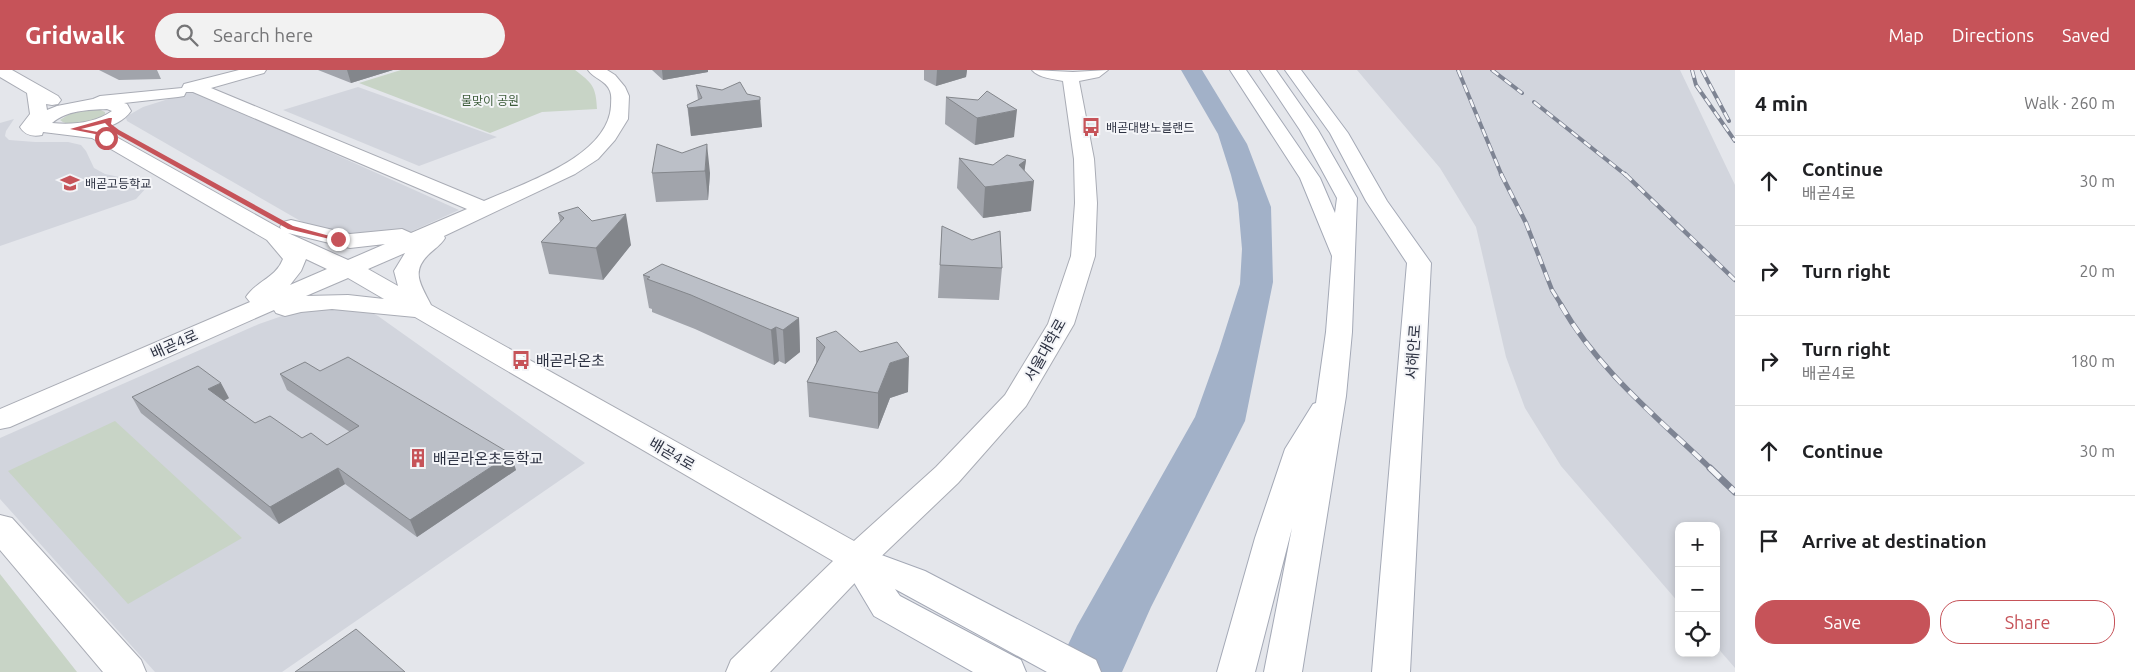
<!DOCTYPE html>
<html lang="en">
<head>
<meta charset="utf-8">
<style>
  :root { --surface:#fff; --page:#f2f2f2; --text:#202124; --muted:#757577; --line:#e0e0e0; --accent:#c65359 }
  body { margin:0; font-family:Ubuntu,"Noto Sans KR",sans-serif; background:var(--page); color:var(--text) }
  .controls { position:absolute; right:15px; bottom:15px; display:grid; overflow:hidden; border-radius:10px; box-shadow:0 2px 8px #0003 }
  .controls button { width:45px; height:45px; display:grid; place-items:center; padding:0; border:0; border-bottom:1px solid var(--line); background:var(--surface); color:var(--text); font:25px sans-serif }
  .stop { position:absolute; width:15px; height:15px; margin:-11px; border:4px solid #c65359; border-radius:50%; background:#fff }
  .stop.end { background:#c65359; border-color:#fff; box-shadow:0 1px 5px #0008 }
  .list { margin:0; padding:0; list-style:none }
  h2 { display:flex; justify-content:space-between; align-items:center; height:65px; margin:0; padding:0 20px; font-size:21px }
  h2 small { font-size:16px; font-weight:400; color:var(--muted) }
  .list li { display:grid; grid-template-columns:32px 1fr auto; gap:15px; align-items:center; box-sizing:border-box; height:90px; padding:0 20px; border-top:1px solid var(--line) }
  .list b { display:block; font-size:19px; white-space:nowrap }
  .list p { margin:0; font-size:16px; white-space:nowrap; color:var(--muted) }
  .list em { font-size:16px; font-style:normal; color:var(--muted) }
  .actions { display:flex; gap:10px; padding:15px 20px }
  .actions a { flex:1; padding:11px 0; border:1px solid var(--accent); border-radius:20px; text-align:center; font-size:18px; color:var(--accent) }
  .actions .main { background:var(--accent); color:#fff }
  .icon { flex:none; width:28px; height:28px; fill:none; stroke:currentColor; stroke-width:2; stroke-linecap:round; stroke-linejoin:round }
  .map { position:relative; flex:none; width:1735px; height:602px; overflow:hidden }
  header { display:flex; align-items:center; gap:30px; box-sizing:border-box; height:70px; padding:0 25px; background:var(--accent); color:#fff }
  header strong { font-size:24px }
  nav { display:flex; gap:28px; margin-inline-start:auto; font-size:18px }
  .search { width:350px; height:45px; background:var(--page); display:flex; align-items:center; gap:12px; box-sizing:border-box; padding:0 18px; border-radius:28px; color:var(--muted); font-size:19px }
  main { display:flex }
  aside { flex:1; background:var(--surface) }
  .map>svg:first-child { display:block }
  .built { fill:#d2d5dd }
  .green { fill:#c8d4c6 }
  .water { fill:#a2b1c8 }
  .lines { fill:none; stroke-linecap:round; stroke-linejoin:round }
  .secondary-casing { stroke:#a9acb5; stroke-width:2 }
  .primary-casing { stroke:#a4a9b6; stroke-width:2 }
  .secondary { fill:#fff; fill-rule:evenodd }
  .primary { fill:#fff; fill-rule:evenodd }
  .rail-far3-casing { stroke:#7e8493; stroke-width:4 }
  .rail-far2-casing { stroke:#7e8493; stroke-width:4.5 }
  .rail-far1-casing { stroke:#7e8493; stroke-width:5.5 }
  .rail-casing { stroke:#7e8493; stroke-width:7 }
  .rail-far3 { stroke:#f4f5f8; stroke-width:2.5; stroke-dasharray:8; stroke-linecap:butt }
  .rail-far2 { stroke:#f4f5f8; stroke-width:3; stroke-dasharray:9; stroke-linecap:butt }
  .rail-far1 { stroke:#f4f5f8; stroke-width:4; stroke-dasharray:11; stroke-linecap:butt }
  .rail { stroke:#f4f5f8; stroke-width:5; stroke-dasharray:14; stroke-linecap:butt }
  .wall { fill:#a1a4ab }
  .shaded-wall { fill:#83868b }
  .building { fill:#bbbfc7; stroke:#83868b }
  .route { fill:#c65359 }
  .labels { text-anchor:middle; dominant-baseline:central; stroke-width:4; stroke-linejoin:round; paint-order:stroke }
  .far-park-label { font-size:12px; fill:#3e5d3b; stroke:#f4f5f8 }
  .far-poi-label { font-size:12px; fill:#2d3242; stroke:#f4f5f8; text-anchor:start }
  .street-label { font-size:15px; fill:#2d3242; stroke:#f4f5f8 }
  .poi-label { font-size:15px; fill:#2d3242; stroke:#f4f5f8; text-anchor:start }
</style>
</head>
<body>
<header>
<strong>Gridwalk</strong>
<div class="search"><svg class="icon" aria-label="search" viewBox="0 0 24 24"><circle cx="10" cy="10" r="6"/><path d="M15 15l6 6"/></svg>Search here</div>
<nav><a>Map</a><a>Directions</a><a>Saved</a></nav>
</header>
<main>
<div class="map">
<svg width="1735" height="602" viewBox="0 0 1735 602">
  <rect width="100%" height="100%" fill="#e4e6eb"/>
  <path class="built" d="M1357 0H1680L1735 115V598L1716 576V456H1679V533L1561 396 1525 338 1506 287 1476 157 1440 98Z
    M358 17 497 67 419 96 283 40Z
    M194 21 459 140 388 172H337L127 51 126 48 129 45 143 37Z
    M14 49 6 61 5 66 9 70 35 72H68L81 75 86 81 94 98 105 104 134 110 148 116 136 129 0 176V53Z
    M308 237 368 241 378 246 585 393 282 602H155L0 429V368L259 254Z"/>
  <path class="green" d="M401 0H575C592 13 596 16 597 39L542 42 490 63 359 13Z
    M98 39 105 42V44C96 52 70 59 60 50L71 43Z
    M115 351 242 468 128 534 8 401Z
    M0 504 77 602H0Z"/>
  <path class="water" d="M1181 0H1202L1247 74 1271 137 1273 212 1245 351 1151 537 1122 602H1055L1077 556 1195 347 1219 280 1240 214 1242 179 1238 133 1231 105 1218 64Z"/>
  <g class="lines">
    <g class="secondary-casing">
      <path id="secondary" d="M0 0H12L58 26 61 30 58 34 52 35 46 34 47 40 57 36 93 29 100 26 182 18 184 14 239 0H266L264 3 211 18 484 131C524 113 608 87 611 36 611 31 612 26 610 21 606 10 594 9 588 0H607L615 5 625 17 629 26 628 49 615 70 598 89 575 104 444 166 445 168C441 175 434 179 428 185 410 203 422 216 431 235L854 471 936 397 1005 325 1048 254 1071 186 1075 133 1074 89 1063 11C1053 9 1039 8 1032 0L1073 2 1108 0 1099 7 1079 11 1094 89 1097 133 1095 186 1074 254 1026 336 958 413 869 498 770 602H726L731 590 833 491 415 247 332 239 301 242 285 246 276 243 274 240 10 357 0 359V339L250 232 246 227C256 211 276 208 283 189L267 170 92 68 43 62 42 65C32 67 25 65 20 57L30 44 27 23 0 7ZM186 22H193L467 139 411 163 402 159 350 164 291 150 283 152 280 157 281 159 102 59C113 55 124 51 131 41L127 34 124 33 178 27 184 26ZM107 39 112 41C95 53 72 55 52 53 67 40 88 40 107 39ZM288 163 350 178 385 174 348 190ZM405 183 394 201 398 216 368 199ZM306 189 327 199 290 215 301 201ZM348 208 384 229 348 225 306 226Z
        M0 445 12 448 141 590 146 602H103L0 480Z"/>
    </g>
    <g class="primary-casing">
      <path id="primary" d="M1230 0H1246L1320 108 1335 143 1337 128 1300 60 1260 0H1276L1318 60 1357 128 1352 262 1346 326 1302 602H1264L1292 458 1255 602H1217L1255 468 1285 379 1313 334 1316 333 1326 262 1332 186 1300 108Z
        M1285 0H1301L1348 63 1387 131 1431 193 1410 602H1372L1407 193 1366 131 1330 63Z
        M857 476 925 501 1096 590 1101 602H1047L895 519 900 526 1021 590 1026 602H973L874 546 840 489 845 480Z"/>
    </g>
    <use href="#secondary" class="secondary"/>
    <use href="#primary" class="primary"/>
    <g class="rail-far3-casing">
      <path id="rail-far3" d="M1458 0 1502 106
        M1492 0 1522 23
        M1692 0 1696 15 1735 71
        M1702 0 1729 51
        M1534 32 1627 106"/>
    </g>
    <g class="rail-far2-casing">
      <path id="rail-far2" d="M1501 104 1526 153 1552 220 1562 236
        M1625 104 1735 210"/>
    </g>
    <g class="rail-far1-casing">
      <path id="rail-far1" d="M1561 235C1598 300 1658 348 1711 399"/>
    </g>
    <g class="rail-casing">
      <path id="rail" d="M1710 398 1735 422"/>
    </g>
    <use href="#rail-far3" class="rail-far3"/>
    <use href="#rail-far2" class="rail-far2"/>
    <use href="#rail-far1" class="rail-far1"/>
    <use href="#rail" class="rail"/>
  </g>
  <path class="wall" d="M99 0H157L161 9 119 10Z
    M318 0H393L351 13Z
    M652 0H708V2L663 10Z
    M924 0H967L966 7 936 16 924 10Z
    M696 15 722 20 762 54V57L691 66 687 35 698 30Z
    M946 27 1014 67 975 75 945 54Z
    M682 83 710 103 708 130 656 132 652 103Z
    M959 88 993 95 1026 90 1024 101 1031 141 983 148 957 118Z
    M558 143 592 151 631 175 603 210 549 204 541 172 560 152Z
    M942 156 1002 198 999 230 938 228Z
    M643 205 799 248 800 282 785 294 779 291 774 295 695 259 652 242V239L649 238Z
    M816 268 908 322 890 328 878 359 809 347 807 312 816 293Z
    M320 301 516 400 417 467 345 414 279 454 141 343 132 327 229 328 224 331 255 353 302 368 327 375 350 362 287 320 280 304Z"/>
  <path class="shaded-wall" d="M347 0H393L351 13Z
    M662 0H708V2L663 10Z
    M937 0H967L966 7 936 16Z
    M760 27 762 57 691 66 688 38Z
    M1017 40 1014 67 975 75 977 48Z
    M707 74 710 103 708 130 705 101Z
    M1026 90 1023 112 1034 111 1031 141 983 148 985 117Z
    M626 144 631 175 603 210 596 178Z
    M799 248 800 282 785 294 783 260Z
    M776 257 779 291 774 295 771 260Z
    M909 287 908 322 890 328 878 359V323L890 293Z
    M221 313 229 328 216 335 208 319Z
    M511 384 516 400 417 467 410 450Z
    M338 398 345 414 279 454 270 437Z"/>
  <path class="building" d="M740 12 747 24 760 27V30L688 38 687 35 702 28 696 15 722 20Z
    M987 21 1017 40 977 48 946 27 978 30Z
    M657 74 682 83 707 74 705 101 652 103Z
    M1007 85 1026 90 1019 95 1034 111 985 117 959 88 993 95Z
    M578 137 592 151 626 144 596 178 541 172 564 148 558 143Z
    M942 156 972 170 1000 161 1002 198 940 195Z
    M662 194 799 248 783 260 776 257 771 260 691 225 647 209 650 207 643 205Z
    M836 261 860 282 897 272 909 287 890 293 878 323 807 312 825 277 816 268Z
    M348 287 511 384 410 450 338 398 270 437 132 327 198 296 221 313 208 319 255 353 270 346 302 368 311 363 327 375 359 356 280 304 305 292 320 301Z
    M356 559 405 602H295Z"/>
  <path class="route" d="M109 48H112L111 54 119 60 293 156 341 169 338 171 288 159 115 63 105 53 81 59 98 62 108 67 106 70 95 64 70 59Z"/>
  <defs>
    <g id="bus-bare" transform="scale(1.5)"><path d="M-5-6H5V4H4V6H2V4H-2V6H-4V4H-5ZM-3.5-4V0h7V-4ZM-3.5 1.2v1.5H-2V1.2ZM2 1.2v1.5H3.5V1.2Z" fill="#c65359" stroke="#f4f5f8" stroke-width="2.5" paint-order="stroke"/></g>
    <g id="school-bare" transform="scale(1.5)"><path d="M0-5L7-2L0 1L-7-2ZM-4 1L0 2.5L4 1V4Q0 6-4 4Z" fill="#c65359" stroke="#f4f5f8" stroke-width="2.5" paint-order="stroke"/></g>
    <g id="building-bare" transform="scale(1.5)"><path d="M-4-6H4V6H1V3H-1V6H-4ZM-2.5-4.3h1.7v1.8h-1.7ZM.8-4.3h1.7v1.8H.8ZM-2.5-1h1.7V.8h-1.7ZM.8-1h1.7V.8H.8Z" fill="#c65359" stroke="#f4f5f8" stroke-width="2.5" paint-order="stroke"/></g>
  </defs>
  <g fill-rule="evenodd">
    <use href="#bus-bare" x="1091" y="57"/>
    <use href="#school-bare" x="70" y="113"/>
    <use href="#bus-bare" x="521" y="290"/>
    <use href="#building-bare" x="418" y="388"/>
  </g>
  <g class="labels">
    <g class="far-park-label">
      <text x="490" y="30">물맞이 공원</text>
    </g>
    <g class="far-poi-label">
      <text x="1106" y="57">배곧대방노블랜드</text>
      <text x="85" y="113">배곧고등학교</text>
    </g>
    <g class="street-label">
      <text transform="translate(174 274) rotate(-24)">배곧4로</text>
      <text transform="translate(1045 280) rotate(-61)">서울대학로</text>
      <text transform="translate(1413 282) rotate(-86)">서해안로</text>
      <text transform="translate(672 384) rotate(30)">배곧4로</text>
    </g>
    <g class="poi-label">
      <text x="536" y="290">배곧라온초</text>
      <text x="433" y="388">배곧라온초등학교</text>
    </g>
  </g>
</svg>
<div class="controls">
<button>+</button>
<button>−</button>
<button><svg class="icon" aria-label="locate" viewBox="0 0 24 24"><circle cx="12" cy="12" r="6"/><path d="M12 2v4M12 18v4M2 12h4M18 12h4"/></svg></button>
</div>
<div class="stop" style="left:106px;top:68px"></div>
<div class="stop end" style="left:338px;top:169px"></div>
</div>
<aside>
<h2>4 min<small>Walk · 260 m</small></h2>
<ul class="list">
<li><svg class="icon" aria-label="ahead" viewBox="0 0 24 24"><path d="M12 20V5M6 11l6-6 6 6"/></svg><div><b>Continue</b><p>배곧4로</p></div><em>30 m</em></li>
<li><svg class="icon" aria-label="right" viewBox="0 0 24 24"><path d="M7 20v-9h11M14 6l5 5-5 5"/></svg><div><b>Turn right</b></div><em>20 m</em></li>
<li><svg class="icon" aria-label="right" viewBox="0 0 24 24"><path d="M7 20v-9h11M14 6l5 5-5 5"/></svg><div><b>Turn right</b><p>배곧4로</p></div><em>180 m</em></li>
<li><svg class="icon" aria-label="ahead" viewBox="0 0 24 24"><path d="M12 20V5M6 11l6-6 6 6"/></svg><div><b>Continue</b></div><em>30 m</em></li>
<li><svg class="icon" aria-label="arrive" viewBox="0 0 24 24"><path d="M6 21V4h12l-3 4 3 4H6"/></svg><div><b>Arrive at destination</b></div></li>
</ul>
<div class="actions"><a class="main">Save</a><a>Share</a></div>
</aside>
</main>
</body>
</html>
